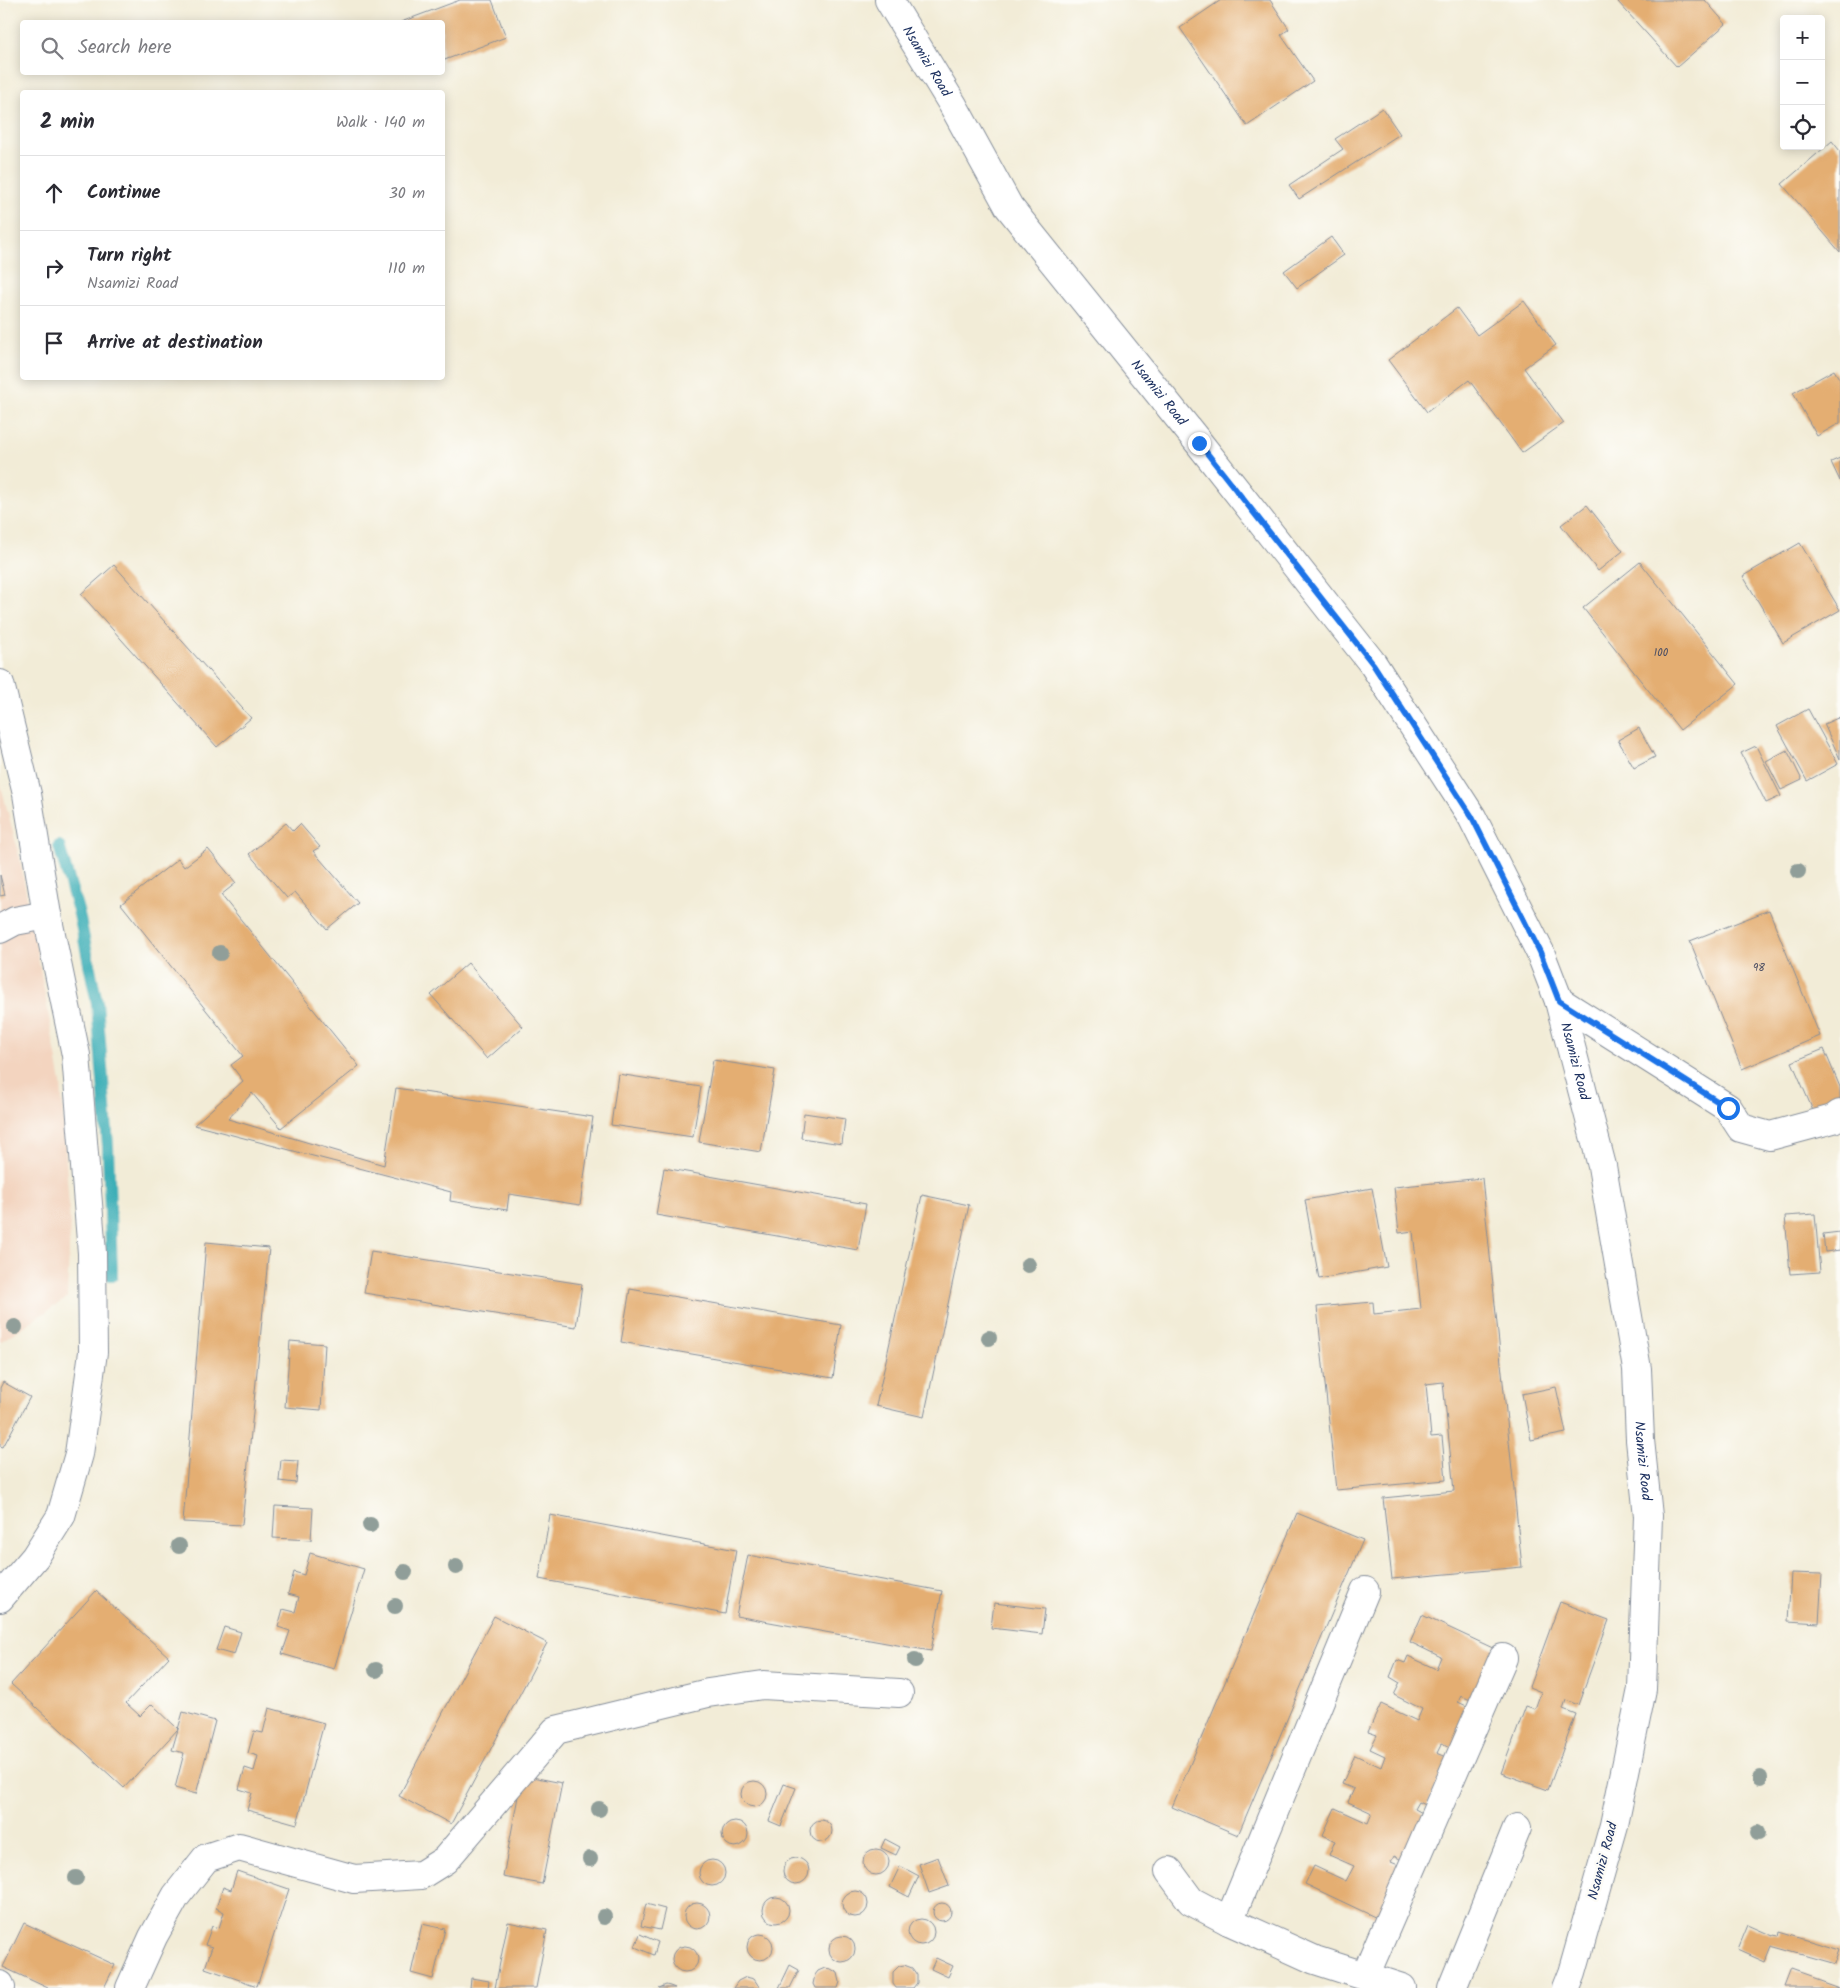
<!DOCTYPE html>
<html lang="en">
<head>
<meta charset="utf-8">
<style>
  :root { --surface:#fff; --page:#f2f2f3; --text:#2b2b33; --muted:#7c7c81; --line:#e1e1e2 }
  body { margin:0; font-family:Kalam,sans-serif; background:var(--page); color:var(--text) }
  .controls { position:absolute; right:15px; top:15px; display:grid; overflow:hidden; border-radius:5px; box-shadow:0 2px 12px #0003 }
  .controls button { width:45px; height:45px; display:grid; place-items:center; padding:0; border:0; border-bottom:1px solid var(--line); background:var(--surface); color:var(--text); font:25px sans-serif }
  .stop { position:absolute; width:15px; height:15px; margin:-11px; border:4px solid #1a73e8; border-radius:50%; background:#fff }
  .stop.end { background:#1a73e8; border-color:#fff; box-shadow:0 1px 5px #0008 }
  .list { margin:0; padding:0; list-style:none }
  h2 { display:flex; justify-content:space-between; align-items:center; height:65px; margin:0; padding:0 20px; font-size:21px }
  h2 small { font-size:16px; font-weight:400; color:var(--muted) }
  .list li { display:grid; grid-template-columns:32px 1fr auto; gap:15px; align-items:center; box-sizing:border-box; height:75px; padding:0 20px; border-top:1px solid var(--line) }
  .list b { display:block; font-size:19px; white-space:nowrap }
  .list p { margin:0; font-size:16px; white-space:nowrap; color:var(--muted) }
  .list em { font-size:16px; font-style:normal; color:var(--muted) }
  .icon { flex:none; width:28px; height:28px; fill:none; stroke:currentColor; stroke-width:2; stroke-linecap:round; stroke-linejoin:round }
  .map { position:relative; flex:none; width:1840px; height:1988px; overflow:hidden }
  .search { position:absolute; background:var(--surface); box-shadow:0 2px 12px #0003; left:20px; top:20px; width:425px; height:55px; display:flex; align-items:center; gap:12px; box-sizing:border-box; padding:0 18px; border-radius:5px; color:var(--muted); font-size:19px }
  .panel { position:absolute; background:var(--surface); box-shadow:0 2px 12px #0003; left:20px; top:90px; width:425px; height:290px; border-radius:5px }
  .map>svg:first-child { display:block }
  .built { fill:#f3d4bf }
  .lines { fill:none; stroke-linecap:round; stroke-linejoin:round }
  .stream { stroke:#3eafb7; stroke-width:12 }
  .building { fill:#e4ae72 }
  .minor-casing { stroke:#868e9a; stroke-width:30 }
  .minor { stroke:#fff; stroke-width:28 }
  .tree { fill:#909e99 }
  .route { stroke:#1a73e8; stroke-width:6 }
  .labels { text-anchor:middle; dominant-baseline:central; stroke-width:5; stroke-linejoin:round; paint-order:stroke }
  .number-label { font-size:11px; fill:#4d4f63 }
  .street-label { font-size:14px; fill:#1b2f5e; stroke:#fdfcf7 }
</style>
</head>
<body>
<div class="map">
<svg width="1840" height="1988" viewBox="0 0 1840 1988">
  <rect width="100%" height="100%" fill="#fdfcf7"/>
  <filter id="ink" filterUnits="userSpaceOnUse"><feTurbulence type="fractalNoise" baseFrequency=".02" numOctaves="2"/><feDisplacementMap in="SourceGraphic" scale="10" xChannelSelector="R" yChannelSelector="G"/><feConvolveMatrix kernelMatrix="1 2 1 2 8 2 1 2 1" color-interpolation-filters="sRGB"/></filter>
  <filter id="wash" filterUnits="userSpaceOnUse"><feTurbulence type="fractalNoise" baseFrequency=".0096" numOctaves="4" result="noise"/><feDisplacementMap in="SourceGraphic" scale="20" xChannelSelector="R" yChannelSelector="G"/><feGaussianBlur stdDeviation="1.12" result="paint"/><feColorMatrix in="noise" values="0 0 0 0 0 0 0 0 0 0 0 0 0 0 0 0 0 1.4 0 .05"/><feComposite in="paint" operator="in"/></filter>
  <g filter="url(#wash)">
    <rect width="100%" height="100%" fill="#f2ecd7"/>
    <path class="built" d="M0 782 20 859 61 1083 70 1225 67 1298 0 1342Z"/>
    <g class="lines">
      <path class="stream" d="M59 846 79 914 97 1003 108 1146 112 1276"/>
    </g>
    <g id="blocks">
      <path class="building" d="M460 0H492L506 37 442 61V22H401Z
        M1221 0H1270L1289 29 1281 35 1313 81 1247 126 1180 28Z
        M1621 0H1705L1726 24 1677 67 1618 2Z
        M1382 108 1400 134 1299 199 1289 185 1343 149 1335 139Z
        M1832 141 1840 151V252L1782 184Z
        M1331 237 1344 255 1297 288 1284 271Z
        M1524 301 1556 345 1524 368 1564 423 1522 453 1469 380 1427 412 1388 360 1457 308 1477 335Z
        M1834 370 1840 380V423L1817 436 1793 393Z
        M1840 458V481L1831 462Z
        M1587 505 1623 551 1598 571 1561 525Z
        M1800 543 1840 610 1783 643 1743 576Z
        M1640 562 1738 684 1680 730 1583 608Z
        M114 565 251 718 217 747 81 594Z
        M1808 709 1838 764 1807 781 1777 726Z
        M1840 717V759L1824 724Z
        M1639 728 1655 757 1634 768 1618 740Z
        M1756 746 1781 796 1766 803 1741 753Z
        M1787 750 1802 780 1781 790 1766 761Z
        M286 823 293 831 300 824 320 847 313 851 358 903 327 929 295 892 287 898 249 854Z
        M208 849 236 883 221 895 359 1066 281 1128 252 1093 228 1119 384 1165 396 1088 593 1117 580 1205 509 1194 507 1210 450 1201 451 1192 194 1125 243 1081 231 1065 243 1056 121 904 178 859 184 867Z
        M0 875 5 895 0 896Z
        M1769 910 1820 1036 1742 1069 1690 941Z
        M468 963 523 1027 487 1059 431 995Z
        M1824 1049 1840 1087V1103L1814 1113 1792 1062Z
        M713 1060 775 1070 761 1152 699 1142Z
        M618 1074 701 1087 693 1137 611 1125Z
        M804 1113 845 1119 842 1144 801 1138Z
        M664 1168 866 1204 858 1250 656 1215Z
        M1482 1178 1522 1567 1392 1579 1383 1498 1454 1491 1443 1382 1426 1384 1431 1437 1442 1436 1446 1480 1336 1490 1317 1307 1373 1302 1374 1314 1421 1309 1413 1231 1399 1233 1394 1187Z
        M1372 1188 1387 1267 1319 1279 1305 1200Z
        M922 1195 969 1205 924 1417 876 1406Z
        M1815 1214 1820 1272 1790 1274 1785 1216Z
        M1840 1232V1250L1825 1252 1823 1234Z
        M206 1242 269 1248 242 1525 183 1522Z
        M371 1251 582 1284 576 1327 364 1293Z
        M630 1289 841 1325 833 1378 621 1342Z
        M290 1341 325 1344 321 1410 285 1407Z
        M3 1382 30 1397 3 1447 0 1446V1388Z
        M1556 1387 1566 1433 1531 1440 1522 1394Z
        M281 1460 298 1461 296 1483 279 1481Z
        M275 1506 313 1508 311 1540 273 1538Z
        M1297 1513 1363 1540 1238 1835 1172 1807Z
        M550 1515 736 1550 725 1614 539 1579Z
        M310 1553 364 1569 334 1669 282 1654 290 1631 278 1627 283 1609 295 1612 299 1597 288 1594 294 1572 304 1575Z
        M748 1555 942 1591 931 1651 736 1616Z
        M1791 1573 1822 1574 1819 1623 1788 1621Z
        M96 1591 169 1657 126 1703 140 1716 152 1704 178 1729 124 1788 11 1684Z
        M1560 1602 1609 1620 1578 1705 1566 1700 1563 1709 1576 1714 1548 1790 1501 1773 1526 1706 1535 1709 1541 1692 1529 1687Z
        M994 1603 1045 1609 1042 1634 991 1628Z
        M1422 1615 1497 1650 1473 1701 1461 1696 1458 1702 1471 1708 1453 1749 1442 1743 1437 1753 1449 1758 1427 1806 1418 1802 1414 1809 1425 1815 1404 1861 1394 1856 1391 1862 1403 1867 1379 1919 1305 1884 1314 1866 1346 1881 1354 1866 1329 1855 1335 1841 1323 1835 1335 1808 1368 1823 1372 1813 1348 1802 1354 1789 1342 1784 1355 1755 1381 1767 1385 1756 1370 1749 1377 1735 1368 1732 1381 1704 1417 1721 1422 1709 1394 1695 1400 1683 1390 1677 1397 1660 1405 1663 1408 1656 1436 1669 1441 1657 1410 1642Z
        M494 1616 547 1643 451 1824 399 1796Z
        M224 1627 241 1632 234 1655 216 1650Z
        M269 1708 324 1723 297 1824 247 1810 252 1793 239 1789 245 1768 254 1771 258 1756 248 1753 254 1731 263 1733Z
        M183 1712 215 1721 196 1794 175 1788 184 1753 172 1750Z
        M522 1775 562 1783 542 1884 503 1877Z
        M741 1794a13 13 0 1 1 26 0a13 13 0 1 1-26 0Z
        M784 1784 796 1788 781 1826 769 1821Z
        M810 1831a11 11 0 1 1 22 0a11 11 0 1 1-22 0Z
        M722 1834a13 13 0 1 1 26 0a13 13 0 1 1-26 0Z
        M885 1839 900 1847 896 1855 881 1848Z
        M863 1862a13 13 0 1 1 26 0a13 13 0 1 1-26 0Z
        M938 1857 949 1886 929 1893 919 1864Z
        M783 1871a13 13 0 1 1 26 0a13 13 0 1 1-26 0Z
        M699 1873a13 13 0 1 1 26 0a13 13 0 1 1-26 0Z
        M900 1866 919 1876 909 1897 890 1887Z
        M237 1871 289 1889 257 1986 205 1968 212 1947 205 1945 212 1926 219 1928 224 1912 216 1908 223 1887 231 1890Z
        M842 1904a13 13 0 1 1 26 0a13 13 0 1 1-26 0Z
        M763 1910a13 13 0 1 1 26 0a13 13 0 1 1-26 0Z
        M684 1916a13 13 0 1 1 26 0a13 13 0 1 1-26 0Z
        M933 1912a9 9 0 1 1 18 0a9 9 0 1 1-18 0Z
        M646 1904 665 1909 660 1930 641 1926Z
        M908 1932a13 13 0 1 1 26 0a13 13 0 1 1-26 0Z
        M508 1922 547 1930 536 1988H495Z
        M24 1923 115 1965 104 1988H48L3 1967Z
        M422 1924 445 1929 433 1979 411 1973Z
        M1748 1925 1773 1936V1935L1779 1936 1780 1931 1840 1949 1835 1964 1771 1946 1765 1961 1738 1949Z
        M747 1947a13 13 0 1 1 26 0a13 13 0 1 1-26 0Z
        M640 1934 658 1942 654 1955 635 1947Z
        M829 1949a13 13 0 1 1 26 0a13 13 0 1 1-26 0Z
        M672 1959a13 13 0 1 1 26 0a13 13 0 1 1-26 0Z
        M936 1958 953 1966 948 1977 931 1969Z
        M790 1965 799 1970 790 1988H779Z
        M904 1965 912 1968 917 1975V1983L913 1988H896L893 1984V1972L899 1966Z
        M825 1968 831 1969 838 1973 840 1982 838 1988H815L813 1984 815 1975 818 1971Z
        M1792 1970 1840 1987V1988H1785Z
        M746 1977 754 1979 760 1988H733L738 1981Z
        M471 1978 489 1981 488 1988H470Z
        M666 1985 670 1986 675 1988H659Z"/>
    </g>
  </g>
  <g filter="url(#ink)">
    <use href="#blocks" fill-opacity="0" stroke="#868e9a" stroke-width="1"/>
    <g class="lines">
      <g class="minor-casing">
        <g id="minor">
          <path id="s1" d="M889 0 953 105 1009 207 1199 443 1373 664 1472 817 1540 952 1559 1001 1602 1166 1637 1369 1640 1440 1648 1516 1642 1689 1614 1825 1572 1973 1566 1988"/>
          <path d="M0 684 27 794 47 915 76 1055 92 1253 93 1352 79 1454 61 1516 35 1557 0 1598"/>
          <path d="M0 929 15 921 47 915"/>
          <path d="M1559 1001 1728 1108 1741 1128 1770 1136 1833 1119 1840 1114"/>
          <path d="M1169 1871 1191 1901 1229 1921 1315 1960 1402 1988"/>
          <path d="M1229 1921 1365 1591"/>
          <path d="M1365 1976 1503 1658"/>
          <path d="M0 1985 1 1988"/>
          <path d="M130 1988 153 1937 176 1896 206 1858 239 1847 354 1879 421 1875 445 1860 556 1730 708 1693 763 1685 899 1693"/>
          <path d="M1452 1988 1517 1828"/>
        </g>
      </g>
      <use href="#minor" class="minor"/>
    </g>
    <g class="tree">
      <circle cx="1798" cy="871" r="8"/>
      <circle cx="220" cy="953" r="8"/>
      <circle cx="1028" cy="1265" r="8"/>
      <circle cx="15" cy="1327" r="8"/>
      <circle cx="989" cy="1338" r="8"/>
      <circle cx="370" cy="1525" r="8"/>
      <circle cx="179" cy="1546" r="8"/>
      <circle cx="456" cy="1567" r="8"/>
      <circle cx="405" cy="1572" r="8"/>
      <circle cx="395" cy="1606" r="8"/>
      <circle cx="915" cy="1660" r="8"/>
      <circle cx="376" cy="1670" r="8"/>
      <circle cx="1760" cy="1778" r="8"/>
      <circle cx="599" cy="1809" r="8"/>
      <circle cx="1758" cy="1833" r="8"/>
      <circle cx="590" cy="1859" r="8"/>
      <circle cx="76" cy="1878" r="8"/>
      <circle cx="604" cy="1917" r="8"/>
    </g>
  </g>
  <g class="lines" filter="url(#ink)">
    <path class="route" d="M1199 443 1373 664 1472 817 1540 952 1559 1001 1728 1108"/>
  </g>
  <g class="labels">
    <g class="number-label">
      <text x="1661" y="653">100</text>
      <text x="1759" y="968">98</text>
    </g>
    <g class="street-label">
      <text stroke="none"><textPath href="#s1" startOffset="72">Nsamizi Road</textPath></text>
      <text stroke="none"><textPath href="#s1" startOffset="478">Nsamizi Road</textPath></text>
      <text stroke="none"><textPath href="#s1" startOffset="1272">Nsamizi Road</textPath></text>
      <text stroke="none"><textPath href="#s1" startOffset="1678">Nsamizi Road</textPath></text>
      <text transform="translate(1603 1861) rotate(-75)">Nsamizi Road</text>
    </g>
  </g>
</svg>
<div class="controls">
<button>+</button>
<button>−</button>
<button><svg class="icon" aria-label="locate" viewBox="0 0 24 24"><circle cx="12" cy="12" r="6"/><path d="M12 2v4M12 18v4M2 12h4M18 12h4"/></svg></button>
</div>
<div class="stop" style="left:1728px;top:1108px"></div>
<div class="stop end" style="left:1199px;top:443px"></div>
<div class="search"><svg class="icon" aria-label="search" viewBox="0 0 24 24"><circle cx="10" cy="10" r="6"/><path d="M15 15l6 6"/></svg>Search here</div>
<section class="panel">
<h2>2 min<small>Walk · 140 m</small></h2>
<ul class="list">
<li><svg class="icon" aria-label="ahead" viewBox="0 0 24 24"><path d="M12 20V5M6 11l6-6 6 6"/></svg><div><b>Continue</b></div><em>30 m</em></li>
<li><svg class="icon" aria-label="right" viewBox="0 0 24 24"><path d="M7 20v-9h11M14 6l5 5-5 5"/></svg><div><b>Turn right</b><p>Nsamizi Road</p></div><em>110 m</em></li>
<li><svg class="icon" aria-label="arrive" viewBox="0 0 24 24"><path d="M6 21V4h12l-3 4 3 4H6"/></svg><div><b>Arrive at destination</b></div></li>
</ul>
</section>
</div>
</body>
</html>
